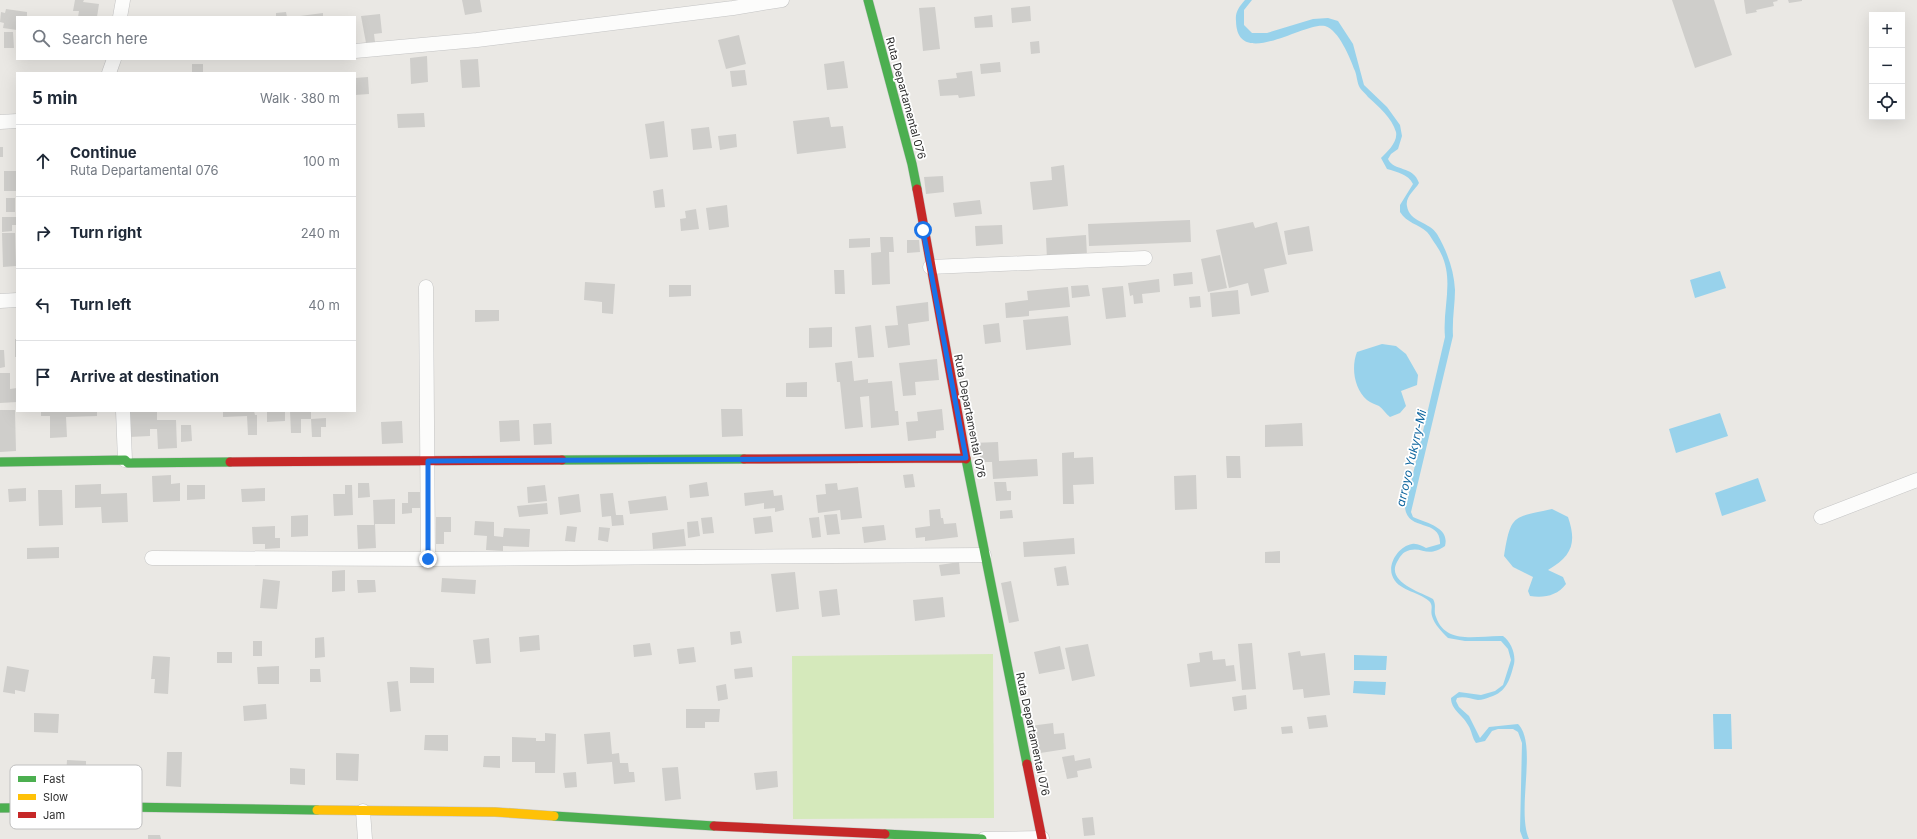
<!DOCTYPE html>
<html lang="en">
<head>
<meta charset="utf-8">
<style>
  :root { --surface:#fff; --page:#f2f2f3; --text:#1f2937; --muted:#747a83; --line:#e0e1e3 }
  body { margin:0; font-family:Inter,sans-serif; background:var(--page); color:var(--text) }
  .controls { position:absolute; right:12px; top:12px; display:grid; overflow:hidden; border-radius:0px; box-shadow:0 4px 16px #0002 }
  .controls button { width:36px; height:36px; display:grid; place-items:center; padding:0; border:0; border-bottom:1px solid var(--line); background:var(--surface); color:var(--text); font:20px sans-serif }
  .stop { position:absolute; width:12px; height:12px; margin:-9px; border:3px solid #1a73e8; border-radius:50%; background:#fff }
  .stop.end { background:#1a73e8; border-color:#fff; box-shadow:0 1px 4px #0008 }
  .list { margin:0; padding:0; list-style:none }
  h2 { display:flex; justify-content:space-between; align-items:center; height:52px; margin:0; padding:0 16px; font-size:17px }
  h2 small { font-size:13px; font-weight:400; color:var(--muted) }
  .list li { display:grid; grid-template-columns:26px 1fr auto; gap:12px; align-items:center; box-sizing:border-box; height:72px; padding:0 16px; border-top:1px solid var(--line) }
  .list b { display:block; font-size:15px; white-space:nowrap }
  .list p { margin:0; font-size:13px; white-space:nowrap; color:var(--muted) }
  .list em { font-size:13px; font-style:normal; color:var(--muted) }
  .icon { flex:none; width:22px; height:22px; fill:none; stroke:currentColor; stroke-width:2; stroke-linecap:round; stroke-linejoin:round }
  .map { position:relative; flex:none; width:1917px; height:839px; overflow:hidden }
  .search { position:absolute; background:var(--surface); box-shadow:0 4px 16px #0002; left:16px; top:16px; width:340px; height:44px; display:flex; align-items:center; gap:10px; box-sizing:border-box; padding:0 14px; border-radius:0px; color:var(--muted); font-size:15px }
  .panel { position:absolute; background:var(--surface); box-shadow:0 4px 16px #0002; left:16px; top:72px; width:340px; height:340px; border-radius:0px }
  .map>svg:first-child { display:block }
  .pitch { fill:#d5e9bb }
  .water { fill:#98d2eb }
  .building { fill:#cfcecb }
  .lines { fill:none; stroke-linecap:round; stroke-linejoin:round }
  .street-casing { stroke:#c4c4c4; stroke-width:15 }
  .fast-casing { stroke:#c4c4c4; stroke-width:10 }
  .slow-casing { stroke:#c4c4c4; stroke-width:10 }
  .jam-casing { stroke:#c4c4c4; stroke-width:10 }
  .street { stroke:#fcfcfb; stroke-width:14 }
  .fast { stroke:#4caf50; stroke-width:9 }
  .slow { stroke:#ffc107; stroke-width:9 }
  .jam { stroke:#c62828; stroke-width:9 }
  .route { stroke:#1a73e8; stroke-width:5 }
  .labels { text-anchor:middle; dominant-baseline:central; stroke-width:3.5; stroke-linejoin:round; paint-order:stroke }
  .street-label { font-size:11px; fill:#2d2d2d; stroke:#fff }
  .water-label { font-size:12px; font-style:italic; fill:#0f669f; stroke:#fff }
  .key { fill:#fff; stroke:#c0c0c0; stroke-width:1 }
  .key-label { font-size:11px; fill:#2d2d2d }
</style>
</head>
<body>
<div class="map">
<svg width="1917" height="839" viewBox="0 0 1917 839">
  <rect width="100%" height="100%" fill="#eae8e4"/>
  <path class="pitch" d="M993 654 994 818 793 819 792 656Z"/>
  <path class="water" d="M1245 0H1252L1244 10V25L1252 33H1267L1313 19 1328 18 1338 21 1353 44 1364 85 1387 107 1400 125 1402 136 1398 149 1391 154 1388 159C1394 172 1413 165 1419 183 1415 190 1405 197 1407 206 1409 222 1430 222 1437 234 1447 251 1454 270 1455 290 1455 305 1452 319 1453 336L1411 512 1413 517C1426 523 1450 527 1445 546 1428 558 1423 547 1410 550 1402 552 1400 557 1397 562 1386 582 1420 592 1433 599 1437 606 1433 610 1436 617 1446 646 1479 635 1503 636 1511 642 1516 654 1514 664 1510 679 1507 692 1490 697 1487 698 1482 700 1478 700 1471 699 1464 696 1457 698L1456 701 1459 707 1469 716 1480 738 1489 727 1518 724C1538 744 1516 809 1529 839H1523L1520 831 1522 743 1518 732 1513 729H1498L1492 731 1485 741 1476 743C1472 738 1472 731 1468 725 1463 715 1451 710 1451 698L1459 692 1481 695 1495 691 1503 685 1511 660 1508 649 1501 641H1465L1448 638C1442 632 1434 624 1432 616 1430 610 1434 606 1429 601 1418 591 1397 591 1392 575 1388 563 1399 546 1412 544 1417 543 1422 546 1426 548L1440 544C1441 518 1408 532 1405 508L1445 337C1442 305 1457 275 1436 245 1433 241 1430 235 1427 232 1418 224 1407 223 1400 212V205L1413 184C1408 174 1397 172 1387 169L1381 158C1387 152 1398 142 1396 132 1392 118 1379 107 1368 97 1366 94 1362 91 1360 88 1357 83 1357 76 1355 71 1350 58 1339 30 1325 26 1305 21 1237 71 1236 21 1235 12 1239 7 1245 0Z
    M1720 271 1726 288 1695 298 1690 280Z
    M1382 344 1396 346 1406 354 1418 375 1417 385 1401 391 1406 406 1400 413 1390 417C1386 414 1383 409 1379 406 1375 404 1371 403 1367 400 1354 389 1351 367 1357 352Z
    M1720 413 1728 436 1676 453 1669 429Z
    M1758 478 1766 501 1722 516 1715 493Z
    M1552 509 1568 517C1577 543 1572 556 1548 570L1563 577 1566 584C1557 596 1544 598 1530 596L1528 591 1533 577 1513 567 1504 556C1511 513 1513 518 1552 509Z
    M1354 655 1387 656 1386 670H1354Z
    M1354 681 1386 682 1385 695 1353 693Z
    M1713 714H1731L1732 749H1714Z"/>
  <path class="building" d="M75 0H84L83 2 99 4 97 17H78L79 11H73Z
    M462 0H480L482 12 465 15Z
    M1672 0H1714L1732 55 1695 68Z
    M1744 0H1777L1778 1 1773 2 1774 6 1756 10 1757 12 1746 14Z
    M1788 0H1802V1L1789 3Z
    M1030 6 1031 21 1012 23 1011 8Z
    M935 7 940 49 923 51 919 8Z
    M6 9 27 12V17H17V30L3 28 4 23 0 22 1 12 5 13Z
    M286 12 287 17H276V13Z
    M323 13V17H300V16Z
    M380 14 382 33 374 34 375 42 366 43 361 16Z
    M992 15 993 27 975 28 974 17Z
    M4 32H13L14 48H4Z
    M739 35 746 64 726 69 718 40Z
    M1039 41 1040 53 1031 54 1030 42Z
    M427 56 428 82 411 84 410 58Z
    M478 59 480 87 462 88 460 60Z
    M844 61 848 88 827 90 824 64Z
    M1000 62 1001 72 981 74 980 64Z
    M192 64H203V73H192Z
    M745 70 747 85 732 87 730 71Z
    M972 71 975 96 959 98 958 95 940 96 938 80 957 78 956 73Z
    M368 77 369 94 355 95V78Z
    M424 113 425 127 398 128 397 114Z
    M829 117 831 127 843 126 846 148 797 154 793 121Z
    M664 121 668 157 650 159 645 124Z
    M709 127 712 148 693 150 691 129Z
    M736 134 737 147 720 150 718 136Z
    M0 147H3V157H0Z
    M1064 165 1068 206 1033 210 1030 182 1052 180 1051 167Z
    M4 171H17V191H4Z
    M943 176 944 192 926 194 924 177Z
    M663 189 665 207 655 208 653 191Z
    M6 198H15V212H6Z
    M980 200 982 214 955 217 953 203Z
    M727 205 729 227 709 230 706 208Z
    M696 209 699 229 681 231 680 219 686 218 685 211Z
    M2 217H16L17 225H12V231L2 232Z
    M1190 220 1191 242 1089 246 1088 224Z
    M1253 222 1255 228 1277 222 1287 264 1264 269 1269 292 1251 296 1248 283 1229 288 1216 230Z
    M1002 225 1003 244 976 246 975 226Z
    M1309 226 1313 251 1288 255 1284 231Z
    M2 233H15L16 266 3 267Z
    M1086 235 1087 256 1047 259 1046 238Z
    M880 237H893L894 252H889L890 284 872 285 871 253 881 252Z
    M870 238V247L849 248V239Z
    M907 240H919L920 252 907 253Z
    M1220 255 1227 288 1208 292 1201 259Z
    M834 270H844L845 294H835Z
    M1192 272 1193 284 1174 286 1173 274Z
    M1159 279 1160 292 1142 294 1143 303 1134 304 1133 295 1130 296 1128 283Z
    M585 282 615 284 613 314 602 313V302L584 300Z
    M669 285H691V296L669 297Z
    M1088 285 1090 296 1072 298 1071 286Z
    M1123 286 1126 317 1106 319 1102 288Z
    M1068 287 1070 307 1029 311V316L1006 318 1005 303 1028 300 1027 291Z
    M1238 290 1240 314 1212 317 1210 293Z
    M1200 296 1201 307 1190 308 1189 297Z
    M928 302 929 321 908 324 910 345 888 348 885 326 898 325 896 306Z
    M475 310H499V321L475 322Z
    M1068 316 1071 345 1026 350 1023 320Z
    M999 323 1001 342 985 344 983 325Z
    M871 325 874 357 858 358 855 327Z
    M832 327V347L809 348V328Z
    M15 339H17V357H15Z
    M0 350H4L5 367 0 368Z
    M937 359 939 380 915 382 916 395 903 396 899 363Z
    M852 361 854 381 868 379V383L892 381 895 411H898L899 425 871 428 869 396 860 397 863 427 845 429 840 382H837L835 363Z
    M0 373H10V389L17 388V402L0 403Z
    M807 382V397H786V383Z
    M721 409H742L743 436 722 437Z
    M942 409 944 430 936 431V438L908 441 906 422 918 421 917 412Z
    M0 410H15L16 451 0 452Z
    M41 411H97V416L66 417 67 437 50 438V416H41Z
    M128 411H157V420H176L177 448 158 449 157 429H150V436L129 437Z
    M223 411H254L255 415H257V435H248L247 416 223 417Z
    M267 411H285V421L267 422Z
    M290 411H311V419L326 418V427H321V437H312L311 419H301V433H291Z
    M519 420 520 441 500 442 499 421Z
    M402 421 403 443 382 444 381 422Z
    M551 423 552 444 534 445 533 424Z
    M1302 423 1303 446 1265 447V425Z
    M181 425H191L192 441 181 442Z
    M998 442 999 461 1037 459 1038 476 993 479 992 462H980V452H973L972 443Z
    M1074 452V458L1093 457 1094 484 1073 485 1074 504H1063L1062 453Z
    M1226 456H1240L1241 478H1227Z
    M913 474 915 487 905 488 903 475Z
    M171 475V484L180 483V501L153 502 152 476Z
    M1196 475 1197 509 1175 510 1174 476Z
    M707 482 709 496 690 498 689 485Z
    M994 482H1006L1007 491H1011V500L996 501Z
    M358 483H369L370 497 358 498Z
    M837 483 838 490 858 487 862 518 841 520 840 510 818 513 816 495 826 494 825 484Z
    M101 484V494L127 493 128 522 102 523 101 507 75 508V485Z
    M187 485H205V499L187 500Z
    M345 485H352L353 515 334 516 333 494H345Z
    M545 485 547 501 528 503 527 487Z
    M26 488V501L9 502 8 489Z
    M265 488V501L242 502 241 489Z
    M38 490H62L63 525 39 526Z
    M773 490 774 496 782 495 784 510 775 512V508L764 509V503L745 506 744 493Z
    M408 492H424V508H412V513L402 514V503H408Z
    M613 493 616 515H623L624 525 612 526 611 516 602 517 600 494Z
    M579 494 581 512 560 515 558 497Z
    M666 496 668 510 630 514 628 501Z
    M395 499V524H375L376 548 358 549 357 525H374L373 500Z
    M547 503 548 514 519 517 517 506Z
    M940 509 941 518H943L944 524 956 523 958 537 925 541V537L916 538 915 528 930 526 929 510Z
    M1012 510 1013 518 1000 519V511Z
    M837 514 840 534 827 535 824 515Z
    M308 515V536L291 537V516Z
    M771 516 773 532 755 534 753 518Z
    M436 517H451V532H444V544H436Z
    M712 517 714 533 703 534 701 518Z
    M819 517 821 537 812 538 809 518Z
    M475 521 494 522V536L503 537 504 528 530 529 529 547 503 546V551L486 550 487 536 474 535Z
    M698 521 700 536 688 538 687 522Z
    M884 525 886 540 864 543 862 527Z
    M275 526V538H280V548L265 549V544H253L252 527Z
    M567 526 577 527 575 542 565 541Z
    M599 527 610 528 608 542 598 540Z
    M684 529 686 546 653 549 652 533Z
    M1074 538 1075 554 1024 557 1023 542Z
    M59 547V558L27 559V548Z
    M1280 551V563H1265V552Z
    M959 562 960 574 941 576 939 565Z
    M1066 566 1069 585 1057 586 1054 568Z
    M345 570V591L332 592V571Z
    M795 572 799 609 776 612 771 574Z
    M442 578 476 580 475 594 441 592Z
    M263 579 280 581 277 609 260 608Z
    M357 580H375L376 592 358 593Z
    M1011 581 1019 621 1009 623 1001 583Z
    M837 589 840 615 822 617 819 591Z
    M943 597 945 617 915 621 913 600Z
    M740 631 742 643 731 645 730 632Z
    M539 635 540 650 520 652 519 637Z
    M324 637 325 657 315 658V638Z
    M489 638 491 663 476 664 473 640Z
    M253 641H262V656H253Z
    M650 643 652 655 634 657 633 645Z
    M1252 643 1256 689 1242 690 1238 644Z
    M1088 644 1095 676 1072 681 1065 648Z
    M1060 646 1065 669 1039 674 1034 652Z
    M694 647 696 662 679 664 677 649Z
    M1212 651 1213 660 1225 659 1226 666 1234 665 1236 681 1190 687 1187 664 1200 662 1199 653Z
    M1300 651 1301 656 1325 653 1330 695 1304 698 1303 689 1293 690 1288 653Z
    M217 652H232V663H217Z
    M153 656 170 657 168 694 154 693 155 679H151Z
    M7 666 29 670 25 692 15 690V694L3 692Z
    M279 666V684H258L257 667Z
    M410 667 434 668V683H410Z
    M752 667 753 677 735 679 734 669Z
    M310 669H320L321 682H310Z
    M398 681 401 711 390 712 387 682Z
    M726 684 728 699 718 701 716 686Z
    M1246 695 1247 709 1234 711 1232 697Z
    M266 704 267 719 244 721 243 706Z
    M686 709H720L719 722H705V728H686Z
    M34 713 59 714 58 733 34 732Z
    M1326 715 1328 727 1309 729 1307 717Z
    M1053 723 1054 734 1064 733 1066 749 1034 754 1030 726Z
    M1292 726 1293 733 1282 734 1281 727Z
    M610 732 612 754 619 753 620 763H628L629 772H634L635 782 614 784 612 762 587 764 584 734Z
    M545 733 556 734 555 773H535V762H512V737L536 738V741H545Z
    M425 735H448V751L424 750Z
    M167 752H182L181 787 166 786Z
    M336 753 359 754 358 781 336 780Z
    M1074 755 1075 761 1090 758 1092 768 1077 771 1078 777 1067 779 1062 757Z
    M484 756H500V768L483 767Z
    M67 760 86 761V776H66Z
    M678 767 681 799 665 801 662 768Z
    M290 768 305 769V785L290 784Z
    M777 771 778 787 756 790 754 773Z
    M576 772 577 787 565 788 563 773Z
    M1093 817 1095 835 1084 836 1082 818Z
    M148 835H160L161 839H148Z"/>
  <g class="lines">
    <g class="street-casing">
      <path id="street" d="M120 17 123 0
        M355 51 477 40 733 8 782 0
        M109 73 114 59
        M0 122 17 121
        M930 267 1145 258
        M426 287 428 559
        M0 301 17 300
        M123 411 125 460
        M1821 517 1917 480
        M152 558 428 559 984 555
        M363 811 365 839
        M984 839 1042 838"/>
    </g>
    <g class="fast-casing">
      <path id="fast" d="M868 0 912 164 917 189
        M966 459 1027 764
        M562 460 744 459
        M0 462 125 460 128 463 230 462
        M0 808 122 807 317 810
        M554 816 714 826
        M885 834 982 839"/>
    </g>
    <g class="slow-casing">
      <path id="slow" d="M317 810 495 812 554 816"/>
    </g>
    <g class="jam-casing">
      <path id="jam" d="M917 189 966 459
        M744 459 966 458
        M230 462 562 460
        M1027 764 1042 839
        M714 826 885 834"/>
    </g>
    <use href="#street" class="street"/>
    <use href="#fast" class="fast"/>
    <use href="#slow" class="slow"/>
    <use href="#jam" class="jam"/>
  </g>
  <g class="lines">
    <path class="route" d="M428 559V461L966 458 923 230"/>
  </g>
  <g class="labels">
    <g class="street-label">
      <text transform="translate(906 98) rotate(75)">Ruta Departamental 076</text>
      <text transform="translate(970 416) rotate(79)">Ruta Departamental 076</text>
      <text transform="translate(1033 734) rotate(78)">Ruta Departamental 076</text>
    </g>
    <g class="water-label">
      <text transform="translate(1411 458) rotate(-77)">arroyo Yukyry-Mi</text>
    </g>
  </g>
  <rect x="10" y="765" width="132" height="64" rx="6" class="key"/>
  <rect x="18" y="776" width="18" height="6" fill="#4caf50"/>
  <rect x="18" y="794" width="18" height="6" fill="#ffc107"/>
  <rect x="18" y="812" width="18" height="6" fill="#c62828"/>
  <g class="key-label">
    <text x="43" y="783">Fast</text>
    <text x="43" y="801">Slow</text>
    <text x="43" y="819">Jam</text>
  </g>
</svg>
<div class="controls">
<button>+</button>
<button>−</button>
<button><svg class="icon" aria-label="locate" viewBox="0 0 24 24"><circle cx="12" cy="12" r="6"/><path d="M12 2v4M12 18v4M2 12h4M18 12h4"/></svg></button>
</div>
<div class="stop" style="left:923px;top:230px"></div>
<div class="stop end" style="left:428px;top:559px"></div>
<div class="search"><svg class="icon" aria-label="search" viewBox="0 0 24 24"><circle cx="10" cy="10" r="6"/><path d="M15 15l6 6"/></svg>Search here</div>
<section class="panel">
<h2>5 min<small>Walk · 380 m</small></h2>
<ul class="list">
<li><svg class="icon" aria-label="ahead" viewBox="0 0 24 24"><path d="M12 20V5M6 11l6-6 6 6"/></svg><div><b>Continue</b><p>Ruta Departamental 076</p></div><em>100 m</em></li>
<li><svg class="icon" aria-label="right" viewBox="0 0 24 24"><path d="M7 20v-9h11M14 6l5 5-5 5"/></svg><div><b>Turn right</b></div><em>240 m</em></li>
<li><svg class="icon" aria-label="left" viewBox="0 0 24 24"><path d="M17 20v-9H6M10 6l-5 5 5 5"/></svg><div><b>Turn left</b></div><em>40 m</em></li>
<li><svg class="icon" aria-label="arrive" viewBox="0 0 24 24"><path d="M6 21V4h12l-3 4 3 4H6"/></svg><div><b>Arrive at destination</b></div></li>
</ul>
</section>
</div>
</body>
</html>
